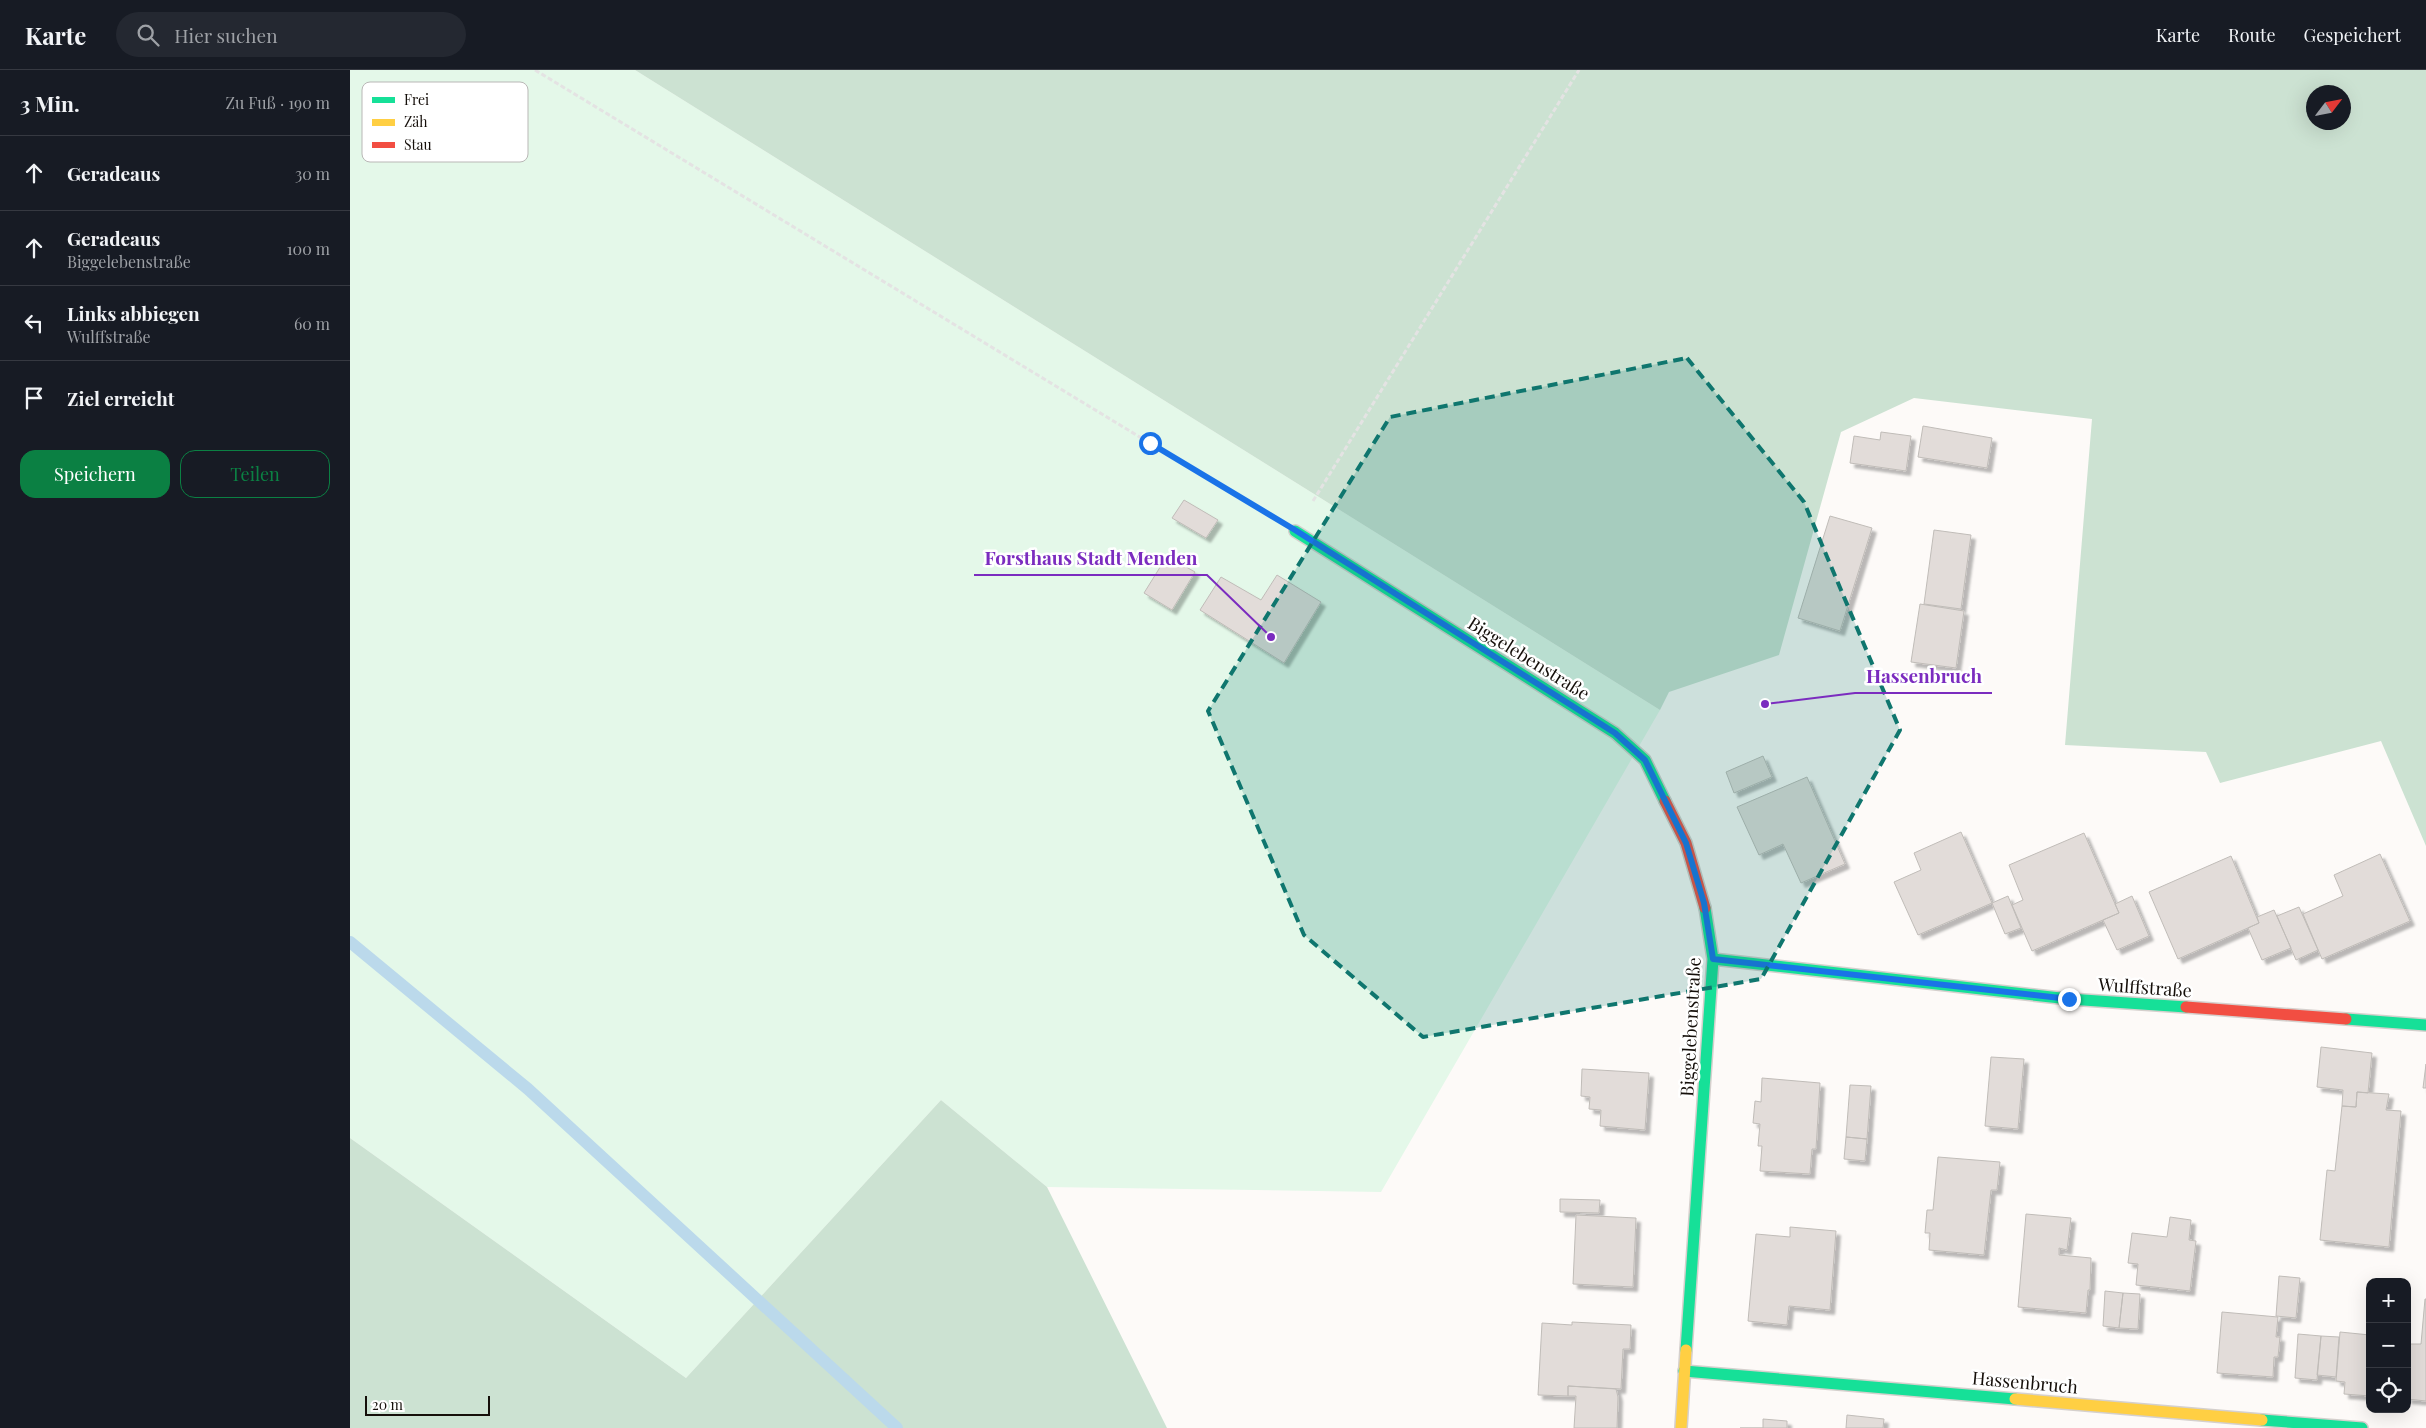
<!DOCTYPE html>
<html lang="de">
<head>
<meta charset="utf-8">
<style>
  :root { --surface:#171b24; --page:#242831; --text:#f1f3f6; --muted:#9ea1a6; --line:#363941; --accent:#0b8043 }
  body { margin:0; font-family:"Playfair Display",serif; background:var(--page); color:var(--text) }
  .controls { position:absolute; right:15px; bottom:15px; display:grid; overflow:hidden; border-radius:10px; box-shadow:0 5px 20px #0002 }
  .controls button { width:45px; height:45px; display:grid; place-items:center; padding:0; border:0; border-bottom:1px solid var(--line); background:var(--surface); color:var(--text); font:25px sans-serif }
  .compass { position:absolute; left:1956px; top:15px; width:45px; height:45px; border-radius:50%; background:var(--surface); box-shadow:0 5px 20px #0002; rotate:58deg }
  .scale { position:absolute; left:15px; bottom:12px; width:125px; box-sizing:border-box; padding-left:5px; border:2px solid #150f0a; border-top:0; font-size:14px; line-height:18px; white-space:nowrap; color:#150f0a; -webkit-text-stroke:4px #fff; paint-order:stroke }
  .stop { position:absolute; width:15px; height:15px; margin:-11px; border:4px solid #1a73e8; border-radius:50%; background:#fff }
  .stop.end { background:#1a73e8; border-color:#fff; box-shadow:0 1px 5px #0008 }
  .list { margin:0; padding:0; list-style:none }
  h2 { display:flex; justify-content:space-between; align-items:center; height:65px; margin:0; padding:0 20px; font-size:21px }
  h2 small { font-size:16px; font-weight:400; color:var(--muted) }
  .list li { display:grid; grid-template-columns:32px 1fr auto; gap:15px; align-items:center; box-sizing:border-box; height:75px; padding:0 20px; border-top:1px solid var(--line) }
  .list b { display:block; font-size:19px; white-space:nowrap }
  .list p { margin:0; font-size:16px; white-space:nowrap; color:var(--muted) }
  .list em { font-size:16px; font-style:normal; color:var(--muted) }
  .actions { display:flex; gap:10px; padding:15px 20px }
  .actions a { flex:1; padding:11px 0; border:1px solid var(--accent); border-radius:15px; text-align:center; font-size:18px; color:var(--accent) }
  .actions .main { background:var(--accent); color:#fff }
  .icon { flex:none; width:28px; height:28px; fill:none; stroke:currentColor; stroke-width:2; stroke-linecap:round; stroke-linejoin:round }
  .map { position:relative; flex:none; width:2076px; height:1358px; overflow:hidden }
  header { display:flex; align-items:center; gap:30px; box-sizing:border-box; height:70px; padding:0 25px; background:var(--surface); border-bottom:1px solid var(--line) }
  header strong { font-size:24px }
  nav { display:flex; gap:28px; margin-inline-start:auto; font-size:18px }
  .search { width:350px; height:45px; background:var(--page); display:flex; align-items:center; gap:12px; box-sizing:border-box; padding:0 18px; border-radius:28px; color:var(--muted); font-size:19px }
  main { display:flex }
  aside { flex:1; background:var(--surface) }
  .map>svg:first-child { display:block }
  .green { fill:#e4f8e9 }
  .forest { fill:#cce2d2; fill-rule:evenodd }
  .lines { fill:none; stroke-linecap:round; stroke-linejoin:round }
  .stream { stroke:#bbd9eb; stroke-width:12 }
  .building { fill:#e2dcd9; stroke:#c0bcb8; filter:url(#shadow) }
  .fast-casing { stroke:#d5d0cd; stroke-width:14 }
  .slow-casing { stroke:#d5d0cd; stroke-width:14 }
  .jam-casing { stroke:#d5d0cd; stroke-width:14 }
  .path { stroke:#e4e3e3; stroke-width:3; stroke-dasharray:5 2.5; stroke-linecap:butt }
  .fast { stroke:#16e098; stroke-width:11 }
  .slow { stroke:#ffcf43; stroke-width:11 }
  .jam { stroke:#f24e42; stroke-width:11 }
  .route { stroke:#1a73e8; stroke-width:6 }
  .marked { fill:#0f766e; fill-opacity:0.2; stroke:#0f766e; stroke-width:4; stroke-dasharray:10 6; stroke-linejoin:round }
  .labels { text-anchor:middle; dominant-baseline:central; stroke-width:5; stroke-linejoin:round; paint-order:stroke }
  .street-label { font-size:18px; fill:#150f0a; stroke:#fff }
  .key { fill:#fff; stroke:#b9b7b6; stroke-width:1 }
  .key-label { font-size:14px; fill:#150f0a }
  .leader { fill:none; stroke:#7b2cbf; stroke-width:2 }
  .callout-dot { fill:#7b2cbf; stroke:#fff; stroke-width:2 }
  .callout-label { font-size:19px; text-anchor:middle; font-weight:bold; fill:#7b2cbf; stroke:#fff; stroke-width:5; stroke-linejoin:round; paint-order:stroke }
</style>
</head>
<body>
<header>
<strong>Karte</strong>
<div class="search"><svg class="icon" aria-label="search" viewBox="0 0 24 24"><circle cx="10" cy="10" r="6"/><path d="M15 15l6 6"/></svg>Hier suchen</div>
<nav><a>Karte</a><a>Route</a><a>Gespeichert</a></nav>
</header>
<main>
<aside>
<h2>3 Min.<small>Zu Fuß · 190 m</small></h2>
<ul class="list">
<li><svg class="icon" aria-label="ahead" viewBox="0 0 24 24"><path d="M12 20V5M6 11l6-6 6 6"/></svg><div><b>Geradeaus</b></div><em>30 m</em></li>
<li><svg class="icon" aria-label="ahead" viewBox="0 0 24 24"><path d="M12 20V5M6 11l6-6 6 6"/></svg><div><b>Geradeaus</b><p>Biggelebenstraße</p></div><em>100 m</em></li>
<li><svg class="icon" aria-label="left" viewBox="0 0 24 24"><path d="M17 20v-9H6M10 6l-5 5 5 5"/></svg><div><b>Links abbiegen</b><p>Wulffstraße</p></div><em>60 m</em></li>
<li><svg class="icon" aria-label="arrive" viewBox="0 0 24 24"><path d="M6 21V4h12l-3 4 3 4H6"/></svg><div><b>Ziel erreicht</b></div></li>
</ul>
<div class="actions"><a class="main">Speichern</a><a>Teilen</a></div>
</aside>
<div class="map">
<svg width="2076" height="1358" viewBox="0 0 2076 1358">
  <defs>
    <filter id="shadow"><feDropShadow dx="4.5" dy="4.5" stdDeviation="1" flood-color="#0004"/></filter>
  </defs>
  <rect width="100%" height="100%" fill="#fdfaf8"/>
  <path class="green" d="M0 0H285L1310 640 1031 1122 697 1117 591 1030 336 1308 0 1068Z"/>
  <path class="forest" d="M285 0H2076V776L2031 671 1870 713 1856 682 1715 675 1742 349 1564 328 1491 362 1429 585 1319 622 1310 640ZM1964 22H1994V52H1964Z
    M591 1030 697 1117 817 1358H0V1068L336 1308Z"/>
  <g class="lines">
    <path class="stream" d="M0 872 178 1019 547 1358"/>
  </g>
  <path class="building" d="M1573 356 1642 368 1637 398 1568 387Z
    M1531 362 1561 366 1556 401 1500 393 1504 366 1530 370Z
    M834 430 868 450 856 468 822 448Z
    M1480 446 1522 458 1490 561 1448 548Z
    M1584 460 1621 465 1611 539 1574 534Z
    M817 486 845 502 822 540 794 523Z
    M927 505 971 532 934 593 850 540 871 507 911 530Z
    M1570 534 1614 541 1606 598 1561 592Z
    M1413 686 1422 707 1384 723 1376 702Z
    M1457 707 1495 794 1451 813 1433 774 1409 785 1387 737Z
    M1611 762 1642 833 1568 865 1544 812 1571 800 1564 783Z
    M1734 763 1769 843 1682 881 1662 835 1673 830 1659 795Z
    M2030 784 2060 851 1972 889 1953 844 1993 826 1984 805Z
    M1881 786 1909 853 1828 889 1799 822Z
    M1658 826 1671 858 1655 864 1642 833Z
    M1782 826 1799 866 1767 880 1753 850 1769 843 1765 834Z
    M1949 837 1968 880 1946 890 1927 846Z
    M1924 840 1941 878 1912 890 1898 858 1909 853 1907 847Z
    M1971 977 2022 983 2018 1023 2007 1022 2006 1037 1992 1036 1993 1020 1967 1017Z
    M1641 987 1674 989 1668 1059 1635 1056Z
    M2076 994V1018H2073Z
    M1232 999 1299 1003 1295 1060 1250 1056 1251 1040 1239 1039 1240 1027 1231 1026Z
    M1412 1008 1470 1013 1466 1079H1462L1460 1104 1410 1101 1412 1076H1408L1410 1054 1403 1053 1405 1031 1411 1032Z
    M1500 1015 1521 1016 1517 1069 1496 1067Z
    M2007 1022 2039 1024 2036 1040 2051 1041 2039 1177 1970 1170 1977 1100 1985 1101 1992 1036 2006 1037Z
    M1496 1067 1517 1069 1515 1091 1494 1089Z
    M1588 1087 1650 1092 1647 1120H1641L1634 1185 1579 1180 1580 1163H1575L1577 1140H1583Z
    M1210 1129 1250 1130 1249 1143 1210 1142Z
    M1676 1144 1721 1148 1717 1180 1709 1178V1185L1741 1188 1740 1220H1738L1736 1243 1668 1237Z
    M1226 1145 1286 1148 1283 1217 1223 1214Z
    M1820 1147 1841 1150 1839 1170 1846 1171 1840 1221 1786 1215 1788 1194 1778 1193 1782 1163 1817 1167Z
    M1440 1157 1486 1161 1480 1240 1439 1236 1437 1255 1398 1251 1406 1164 1440 1167Z
    M1929 1206 1950 1208 1946 1248 1926 1246Z
    M1755 1221 1773 1223 1769 1258 1753 1256Z
    M1773 1223 1790 1224 1788 1259 1769 1258Z
    M2075 1229H2076V1331L2057 1329V1274H2071Z
    M1872 1242 1928 1247 1926 1267H1930L1928 1287H1924L1923 1307 1867 1303Z
    M1222 1252 1281 1255 1280 1279H1273L1271 1319 1218 1316V1326L1188 1325 1192 1253 1222 1255Z
    M1990 1262 2020 1265V1326L1994 1324 1995 1312 1986 1311Z
    M1948 1264 1971 1266 1967 1310 1945 1308Z
    M1971 1266 1989 1267 1986 1307 1967 1305Z
    M1218 1316 1266 1319 1268 1327 1267 1358H1224L1226 1326H1218Z
    M1497 1345 1534 1349 1533 1358H1496Z
    M1413 1349 1437 1351V1358H1390H1413Z"/>
  <g class="lines">
    <g class="fast-casing">
      <path id="fast" d="M945 461 1265 663 1295 690 1315 731
        M1363 889 1719 929 1836 937
        M1996 949 2076 955
        M1336 1280 1363 889 1355 838
        M1334 1301 1665 1329
        M1912 1350 2012 1358"/>
    </g>
    <g class="slow-casing">
      <path id="slow" d="M1665 1329 1912 1350
        M1331 1358 1336 1280"/>
    </g>
    <g class="jam-casing">
      <path id="jam" d="M1315 731 1336 773 1355 838
        M1836 937 1996 949"/>
    </g>
    <path class="path" d="M185 0 915 443
      M963 431 1229 0"/>
    <use href="#fast" class="fast"/>
    <use href="#slow" class="slow"/>
    <use href="#jam" class="jam"/>
  </g>
  <g class="lines">
    <path class="route" d="M800 373 945 460 1265 663 1295 690 1336 773 1354 833 1363 889 1719 929"/>
  </g>
  <path class="marked" d="M1337 288 1454 432 1550 660 1411 909 1073 967 954 865 858 641 1040 347Z"/>
  <g class="labels">
    <g class="street-label">
      <text transform="translate(1179 588) rotate(32)">Biggelebenstraße</text>
      <text transform="translate(1795 917) rotate(4)">Wulffstraße</text>
      <text transform="translate(1340 957) rotate(-87)">Biggelebenstraße</text>
      <text transform="translate(1675 1312) rotate(5)">Hassenbruch</text>
    </g>
  </g>
  <rect x="12" y="12" width="166" height="80" rx="8" class="key"/>
  <rect x="22" y="27" width="23" height="6" fill="#16e098"/>
  <rect x="22" y="49" width="23" height="7" fill="#ffcf43"/>
  <rect x="22" y="72" width="23" height="6" fill="#f24e42"/>
  <g class="key-label">
    <text x="54" y="35">Frei</text>
    <text x="54" y="57">Zäh</text>
    <text x="54" y="80">Stau</text>
  </g>
  <path class="leader" d="M921 567L857 505H624M1415 634L1505 623H1642"/>
  <g class="callout-dot">
    <circle cx="921" cy="567" r="5"/>
    <circle cx="1415" cy="634" r="5"/>
  </g>
  <g class="callout-label">
    <text x="741" y="495">Forsthaus Stadt Menden</text>
    <text x="1574" y="613">Hassenbruch</text>
  </g>
</svg>
<div class="controls">
<button>+</button>
<button>−</button>
<button><svg class="icon" aria-label="locate" viewBox="0 0 24 24"><circle cx="12" cy="12" r="6"/><path d="M12 2v4M12 18v4M2 12h4M18 12h4"/></svg></button>
</div>
<svg class="compass" viewBox="-18 -18 36 36"><path d="M0-13l5 13h-10z" fill="#e53935"/><path d="M0 13l5-13h-10z" fill="#9ea1a6"/></svg>
<div class="scale">20 m</div>
<div class="stop" style="left:800px;top:373px"></div>
<div class="stop end" style="left:1719px;top:929px"></div>
</div>
</main>
</body>
</html>
